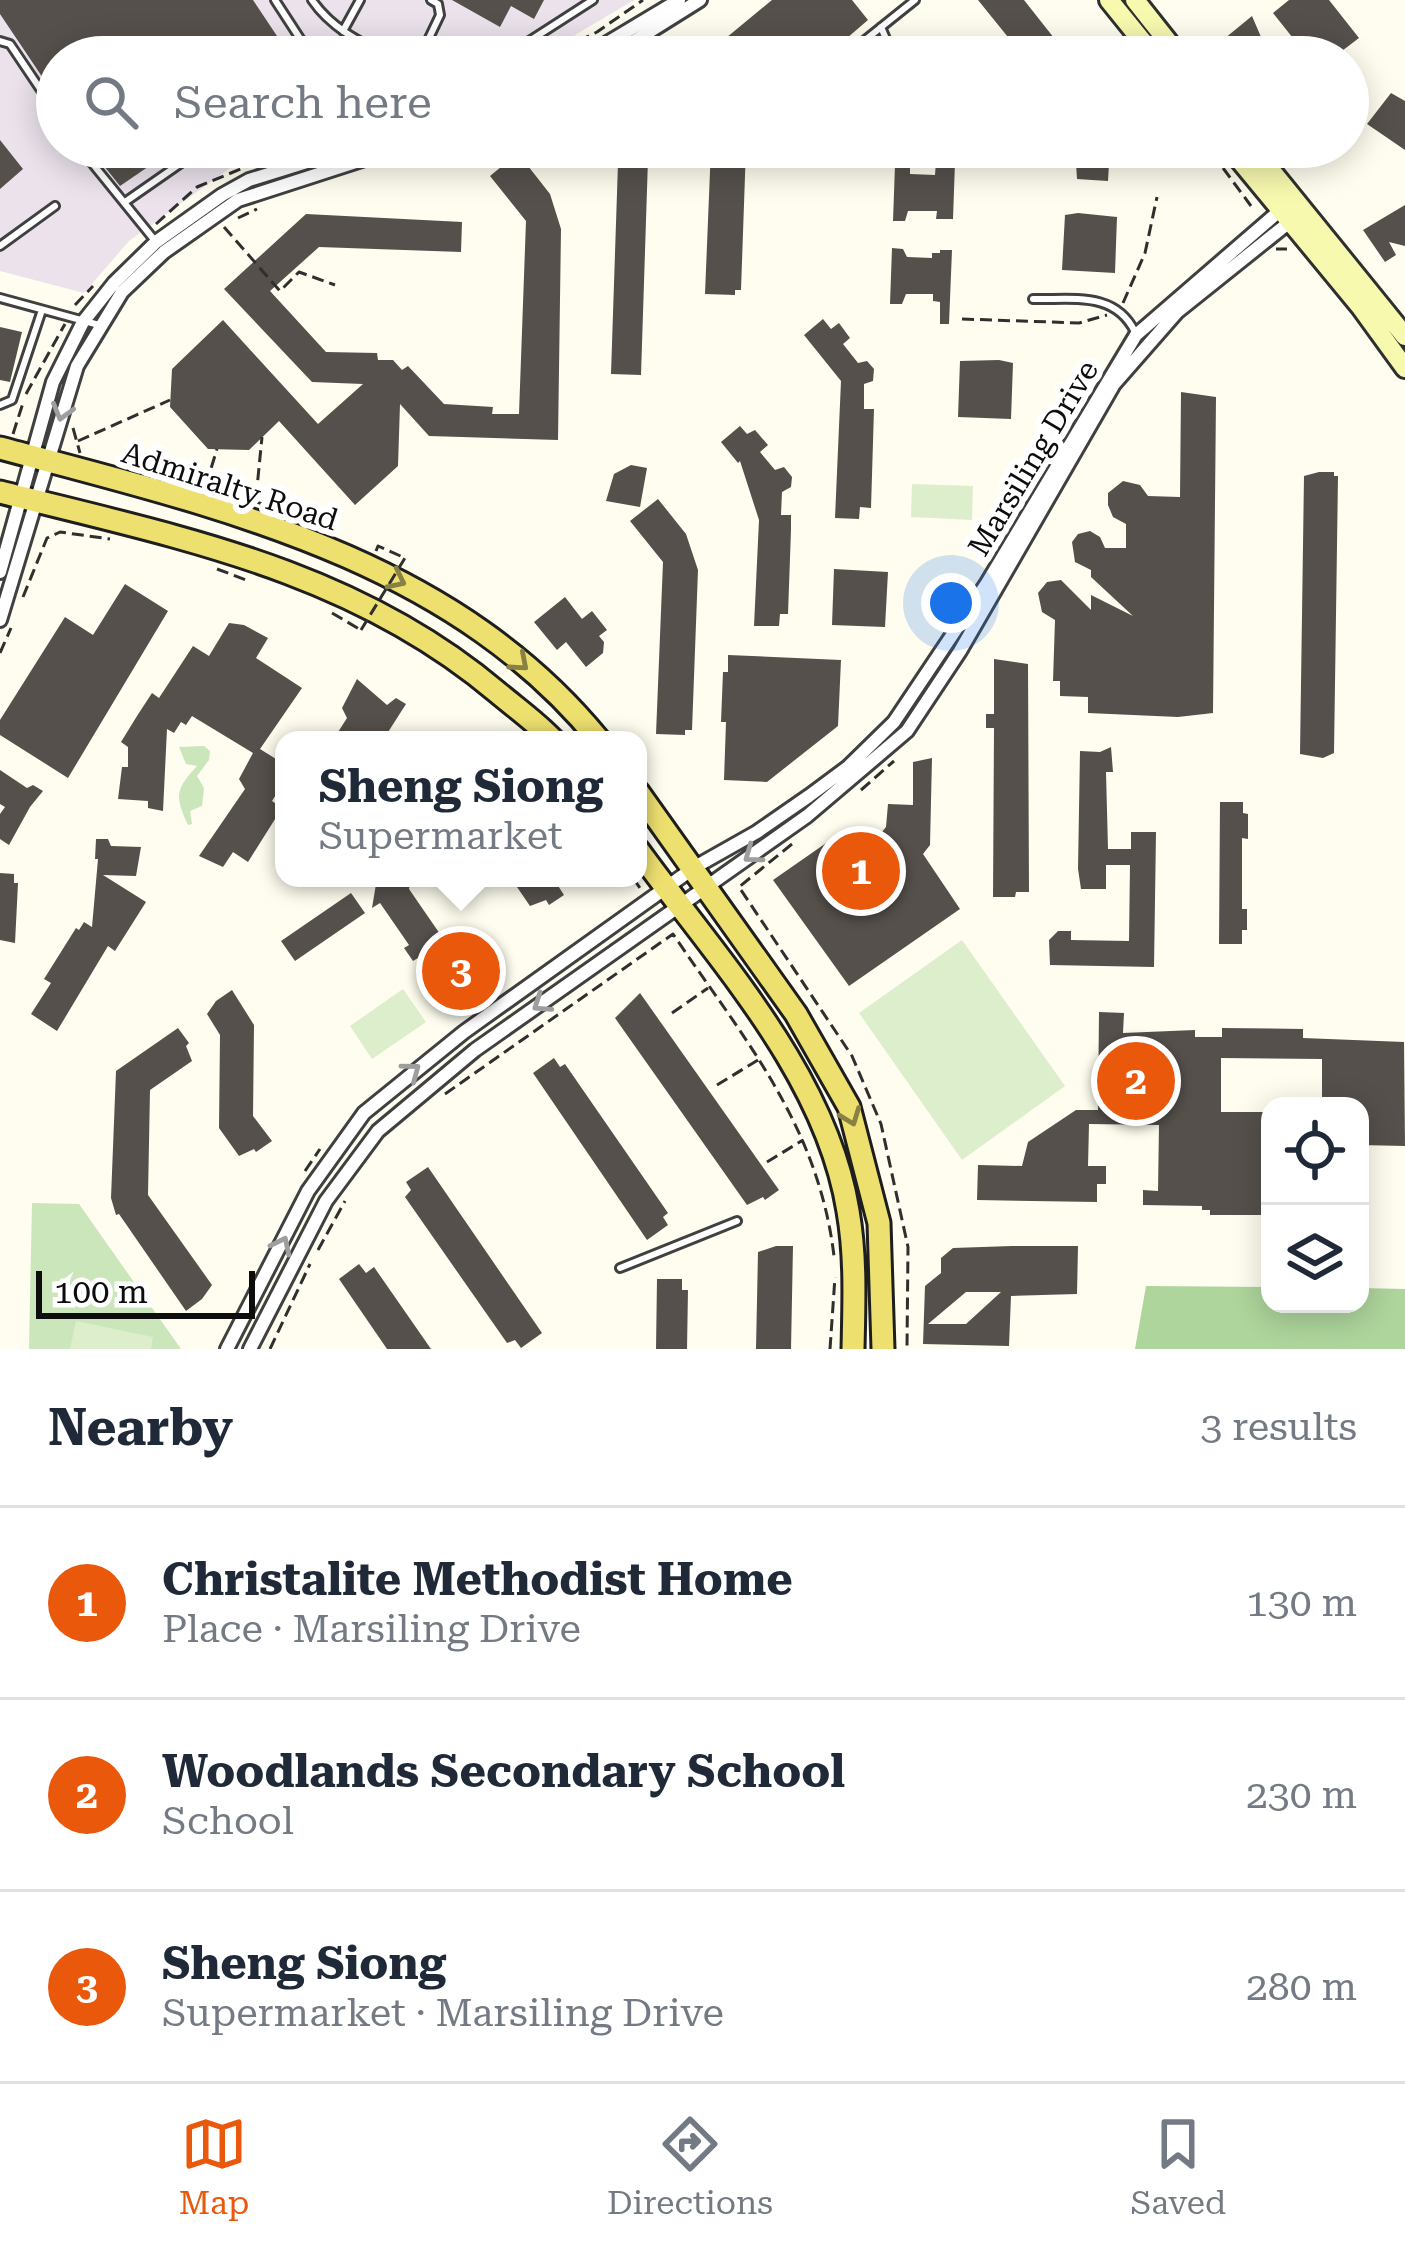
<!DOCTYPE html>
<html lang="en">
<head>
<meta charset="utf-8">
<style>
  :root { --surface:#fff; --page:#f6f6f7; --text:#1f2937; --muted:#747a83; --line:#e0e1e3; --accent:#ea580c }
  body { margin:0; font-family:"Roboto Serif",serif; background:var(--page); color:var(--text) }
  .controls { position:absolute; right:36px; bottom:36px; display:grid; overflow:hidden; border-radius:24px; box-shadow:0 6px 30px #0003 }
  .controls button { width:108px; height:108px; display:grid; place-items:center; padding:0; border:0; border-bottom:3px solid var(--line); background:var(--surface); color:var(--text); font:60px sans-serif }
  .scale { position:absolute; left:36px; bottom:30px; width:219px; box-sizing:border-box; padding-left:12px; border:6px solid #0d0d0d; border-top:0; font-size:33px; line-height:42px; white-space:nowrap; color:#0d0d0d; -webkit-text-stroke:9px #fff; paint-order:stroke }
  .you { position:absolute; left:951px; top:603px; width:42px; height:42px; margin:-30px; border:9px solid #fff; border-radius:50%; background:#1a73e8; box-shadow:0 0 0 18px #1a73e833 }
  .badge { display:grid; place-items:center; width:78px; height:78px; border-radius:50%; background:var(--accent); color:#fff; font-size:39px; font-weight:700 }
  .pin { position:absolute; translate:-50% -50%; border:6px solid #fff; box-shadow:0 3px 12px #0006 }
  .popup { position:absolute; left:275px; top:731px; width:372px; height:156px; box-sizing:border-box; display:grid; place-content:center; border-radius:24px; background:var(--surface); filter:drop-shadow(0 3px 9px #0005); font-size:39px; white-space:nowrap; color:var(--muted) }
  .popup b { font-size:45px; color:var(--text) }
  .popup::after { content:''; position:absolute; left:50%; top:100%; margin-left:-24px; border:24px solid transparent; border-top-color:var(--surface) }
  .list { margin:0; padding:0; list-style:none }
  h2 { display:flex; justify-content:space-between; align-items:center; height:156px; margin:0; padding:0 48px; font-size:51px }
  h2 small { font-size:39px; font-weight:400; color:var(--muted) }
  .list li { display:grid; grid-template-columns:78px 1fr auto; gap:36px; align-items:center; box-sizing:border-box; height:192px; padding:0 48px; border-top:3px solid var(--line) }
  .list b { display:block; font-size:45px; white-space:nowrap }
  .list p { margin:0; font-size:39px; white-space:nowrap; color:var(--muted) }
  .list em { font-size:39px; font-style:normal; color:var(--muted) }
  .icon { flex:none; width:66px; height:66px; fill:none; stroke:currentColor; stroke-width:2; stroke-linecap:round; stroke-linejoin:round }
  .map { position:relative; flex:none; width:1405px; height:1349px; overflow:hidden }
  .search { position:absolute; background:var(--surface); box-shadow:0 6px 30px #0003; left:36px; right:36px; top:36px; height:132px; display:flex; align-items:center; gap:30px; box-sizing:border-box; padding:0 42px; border-radius:66px; color:var(--muted); font-size:45px }
  .sheet { height:732px; background:var(--surface) }
  nav { display:flex; justify-content:space-around; align-items:center; box-sizing:border-box; height:168px; border-top:3px solid var(--line); background:var(--surface); font-size:33px; color:var(--muted) }
  nav a { display:grid; justify-items:center; gap:6px }
  nav .on { color:var(--accent) }
  .map>svg:first-child { display:block }
  .industrial { fill:#ebe2eb }
  .green { fill:#cbe6bb }
  .forest { fill:#aed59c }
  .pitch { fill:#dec }
  .building { fill:#55504b; fill-rule:evenodd }
  .lines { fill:none; stroke-linecap:round; stroke-linejoin:round }
  .lane-casing { stroke:#404040; stroke-width:12 }
  .street-casing { stroke:#404040; stroke-width:18 }
  .secondary-casing { stroke:#2f2f2f; stroke-width:24 }
  .primary-casing { stroke:#1e1e1e; stroke-width:27 }
  .path { stroke:#2f2f2f; stroke-width:3; stroke-dasharray:12 6; stroke-linecap:butt }
  .lane { stroke:#fff; stroke-width:6 }
  .street { stroke:#fff; stroke-width:12 }
  .secondary { stroke:#f7f9af; stroke-width:18 }
  .primary { stroke:#eee06f; stroke-width:21 }
  .path-bridge { stroke:#2f2f2f; stroke-width:3; stroke-dasharray:12 6; stroke-linecap:butt }
  .oneway { stroke:#9e9e9e }
  .oneway2 { stroke:#898143 }
  .labels { text-anchor:middle; dominant-baseline:central; stroke-width:12; stroke-linejoin:round; paint-order:stroke }
  .street-label { font-size:30px; fill:#0d0d0d; stroke:#fff }
</style>
</head>
<body>
<div class="map">
<svg width="1405" height="1349" viewBox="0 0 1405 1349">
  <rect width="100%" height="100%" fill="#fefdef"/>
  <path class="industrial" d="M0 0H634L538 57H57V147H288L230 168 129 241 84 293 0 271Z"/>
  <path class="green" d="M204 746 210 751 209 760 197 776 204 788 202 806 190 811 192 824 188 825C174 795 176 789 197 766L186 764 179 747Z
    M32 1203 79 1204 181 1349H29Z"/>
  <path class="forest" d="M1146 1286 1270 1287V1304H1360V1288L1405 1289V1349H1135Z"/>
  <path class="pitch" d="M912 484 973 486 972 520 911 517Z
    M962 940 1065 1086 962 1160 859 1013Z
    M403 989 426 1022 372 1059 350 1026Z
    M76 1321 153 1337 151 1349H70Z"/>
  <path class="building" d="M0 0H253L291 57H57V99L0 14Z
    M452 0H544L534 19 511 6 500 27Z
    M772 0H852L868 20 847 38 836 37 835 47 823 57H741L726 38Z
    M978 0H1024L1069 57H1024Z
    M1289 0H1329L1359 38 1334 57H1308L1273 13Z
    M1252 16 1261 37 1257 42 1269 57H1222L1213 48Z
    M1391 93 1405 101V150L1367 124Z
    M0 140 23 169 0 189Z
    M89 147H177L120 186Z
    M606 147H643L648 159 641 375 611 374 618 163Z
    M711 147H746L741 290H735V295L705 294Z
    M1075 147H1110L1108 181 1077 179Z
    M513 157 516 162 521 157 550 194 561 229 558 440 429 436 400 404 398 466 355 505 279 421 249 450 208 449 170 407 172 369 223 320 318 424 363 384 312 382 224 289 306 214 462 222 461 252 319 247 270 291 326 352 377 353 378 360H393L402 370 408 366 444 404 493 407 492 414H519L526 221 490 176Z
    M936 161 955 162 953 219H936L937 211H908L905 221H893L895 165 910 166V174L935 175Z
    M1405 205V246L1389 242 1396 255 1385 262 1363 230Z
    M1078 213 1117 217 1115 273 1062 270 1065 215Z
    M892 248 903 249 907 257 932 258V253H940V250H952L949 324H940V302L933 301V294H906L902 304H890Z
    M823 319 831 329 839 323 850 338 843 344 858 363 867 361 874 369 873 381 864 384V409H874L871 508 860 507 859 519 835 518 841 381 804 335Z
    M0 327 22 332 10 382 0 380Z
    M999 360 1013 363 1011 419 958 417 960 361Z
    M1181 392 1216 397 1213 713 1178 717 1088 713V697L1060 696V681H1053L1055 620 1042 612 1038 593 1047 582 1061 580 1091 610V595L1133 616 1091 577V570L1075 562 1072 542 1078 534 1090 531 1100 537 1105 548H1126V524L1113 517 1108 505V493L1123 481 1140 485 1148 496 1180 497Z
    M740 426 747 434 755 430 768 445 760 452 775 470 784 467 792 477 791 487 782 492 781 515H791V530L788 614H780L779 626H754L759 520 740 461 738 463 721 442Z
    M631 465 647 468 640 507 606 501 614 474Z
    M1319 472H1334V476H1338L1334 753 1323 758 1300 754 1304 476Z
    M658 499 686 534 698 570 692 730H685V735L656 734 663 562 630 521Z
    M834 569 888 572 885 627 832 625Z
    M125 584 168 611 68 778 0 735V720L65 617 93 635Z
    M565 597 582 619 592 611 607 630 599 636 604 642 603 653 586 667 566 642 557 650 534 622Z
    M229 623 244 625 268 638 256 658 302 688 260 749 284 764V782L272 801 282 808 248 862 233 852 223 867 199 856 245 789 239 779 253 753 192 716 186 725 181 722 174 733 167 729 163 811 148 808V801L118 799 122 767H128V747L121 742 137 716 152 693 159 698 193 646 209 656Z
    M728 655 841 660 838 726 767 782 724 780 726 722H721L723 672H728Z
    M994 659 1028 664 1029 892H1016L1015 897H993L994 728H986V714H994Z
    M357 679 387 705 396 698 406 704 383 740H333L347 718 342 708Z
    M1111 747 1113 772H1106L1108 849H1131V832H1156L1154 967 1050 965 1049 940 1058 931H1071V940L1129 941 1130 865H1106V889H1081L1078 869 1080 751 1100 752Z
    M932 758 930 845 923 854 960 909 849 986 773 880 832 839 849 861 858 850 864 854 886 827 888 804 913 805V762Z
    M0 770 27 788 33 785 43 791 30 807 9 845 0 839V814L5 807 0 804Z
    M1220 802H1243V813L1248 814V839L1242 838V909H1247V930H1242V944H1219Z
    M96 839H108L111 846 141 847 136 876 103 875 146 902 115 951 108 946 57 1031 31 1014 51 983 44 979 76 928 79 930 84 922 92 927 98 859H95Z
    M0 873 14 874V883H18L15 943 0 940Z
    M377 878H411L409 889 471 979 460 990 462 993 449 1002 418 958 413 961 404 948 409 945 380 903 372 908Z
    M520 878H553L564 895 549 905 546 900 530 906 517 887 523 884Z
    M351 893 365 913 295 961 281 941Z
    M232 990 254 1025 253 1116 272 1141 256 1152 254 1149 239 1156 219 1128 220 1035 207 1014 216 1001Z
    M640 993 779 1190 765 1200 763 1197 747 1205 615 1018Z
    M1099 1012 1124 1013 1123 1033 1195 1030V1037H1222V1028L1303 1029V1038L1404 1042 1405 1146 1360 1145V1106H1322V1059L1221 1058V1112H1270V1215H1210V1210H1202V1206L1143 1205V1190L1158 1191 1159 1125 1089 1124 1088 1166H1106V1184H1097V1202L977 1200 978 1165 1022 1166 1028 1142 1076 1110H1098ZM1121 1052H1161V1100H1121Z
    M178 1028 189 1043 186 1046 192 1061 150 1090 148 1195 212 1285 202 1299 186 1311 119 1214 116 1215 111 1198 116 1071Z
    M554 1058 560 1067 565 1064 668 1213 663 1217 668 1225 647 1240 533 1073Z
    M428 1167 542 1333 521 1348 515 1340 507 1343 405 1197 411 1190 406 1182Z
    M776 1246H793L791 1349H756L758 1252Z
    M1012 1246H1078L1077 1294 1011 1296 1009 1346 923 1344 925 1286 941 1273V1258L953 1248ZM966 1292H1001L966 1324H928Z
    M359 1264 366 1273 374 1267 431 1349H387L339 1279Z
    M657 1279H682V1290H688L687 1349H656Z"/>
  <g class="lines">
    <g class="lane-casing">
      <path id="lane" d="M275 0 312 57
        M312 0C331 28 360 42 390 57
        M881 27 889 46 886 57
        M343 31 360 0
        M0 41 10 44 57 114
        M841 42 849 53
        M420 57 440 15 438 4 431 0
        M480 57 523 45 593 0
        M844 57 915 0
        M79 147 156 242
        M907 153 1001 156
        M125 202 204 147
        M0 246 55 206
        M0 298 99 325
        M1033 299C1073 300 1115 291 1135 332
        M0 405 12 400 42 310
        M620 1268 737 1221"/>
    </g>
    <g class="street-casing">
      <path id="street" d="M584 57 679 0
        M609 57 700 0
        M0 572 53 382 83 322 114 283 156 242 222 195 249 180 355 147
        M0 620 77 366 122 292 164 252 238 200 402 147
        M227 1349 308 1191 364 1113 464 1032 695 867 757 832 809 796 848 767 894 722 987 583 1136 335 1284 207
        M250 1349 326 1201 378 1131 475 1050 807 816 907 731 960 651 1114 384 1177 312 1292 220"/>
    </g>
    <g class="secondary-casing">
      <path id="secondary" d="M1109 0 1155 57
        M1135 0 1180 57
        M1229 147 1360 306 1405 368
        M1252 147 1405 336"/>
    </g>
    <g class="primary-casing">
      <path id="primary" d="M0 448C216 506 450 557 599 740
        M0 492C178 537 353 570 497 692 516 708 536 722 553 740
        M638 792 796 1014 849 1107 879 1223 883 1349
        M638 850C717 959 826 1074 848 1211 856 1257 854 1303 853 1349"/>
    </g>
    <path class="path" d="M546 57 597 32 643 0
      M412 154 433 147
      M1223 168 1251 206
      M238 218 257 209
      M156 224 197 187 294 147
      M224 227 280 291 299 272 335 285
      M1276 249H1287
      M1123 303 1145 253 1157 197
      M75 305 93 286
      M962 319 1079 323 1107 315
      M26 394 65 324
      M73 428 80 453
      M13 434 23 403
      M78 441 170 400
      M206 485 217 449
      M240 496 293 515
      M256 498 262 437
      M376 551 378 546 405 558
      M217 569 249 581
      M23 597 47 538 60 532 110 539
      M332 613 361 630
      M0 653 11 628
      M513 733 521 740
      M861 790 894 761
      M792 844 739 887 852 1056 881 1124 908 1247 907 1349
      M633 878 640 888
      M672 1013 708 988
      M717 1085 758 1060
      M445 1094 673 934C744 1039 818 1124 834 1256
      M767 1162 803 1140
      M305 1171 320 1149
      M318 1250 345 1201
      M270 1349 310 1264
      M830 1349 835 1277"/>
    <use href="#lane" class="lane"/>
    <use href="#street" class="street"/>
    <use href="#secondary" class="secondary"/>
    <use href="#primary" class="primary"/>
    <path class="path-bridge" d="M361 630 405 558"/>
  </g>
  <defs><path id="oneway-chevron" d="M-2-3.5L2.5 0L-2 3.5" fill="none" stroke-width="1.6" stroke-linecap="round" stroke-linejoin="round" transform="scale(3)"/></defs>
  <g class="oneway">
    <use href="#oneway-chevron" transform="translate(62 412) rotate(106)"/>
    <use href="#oneway-chevron" transform="translate(752 855) rotate(144)"/>
    <use href="#oneway-chevron" transform="translate(541 1004) rotate(146)"/>
    <use href="#oneway-chevron" transform="translate(412 1071) rotate(-37)"/>
    <use href="#oneway-chevron" transform="translate(282 1245) rotate(-64)"/>
  </g>
  <g class="oneway2">
    <use href="#oneway-chevron" transform="translate(397 580) rotate(26)"/>
    <use href="#oneway-chevron" transform="translate(520 663) rotate(41)"/>
    <use href="#oneway-chevron" transform="translate(851 1117) rotate(69)"/>
  </g>
  <g class="labels">
    <g class="street-label">
      <text transform="translate(1033 458) rotate(-59)">Marsiling Drive</text>
      <text transform="translate(230 486) rotate(18)">Admiralty Road</text>
    </g>
  </g>
</svg>
<div class="controls">
<button><svg class="icon" aria-label="locate" viewBox="0 0 24 24"><circle cx="12" cy="12" r="6"/><path d="M12 2v4M12 18v4M2 12h4M18 12h4"/></svg></button>
<button><svg class="icon" aria-label="layers" viewBox="0 0 24 24"><path d="M12 4l9 5-9 5-9-5zM3 14l9 5 9-5"/></svg></button>
</div>
<div class="scale">100 m</div>
<div class="you"></div>
<div class="pin badge" style="left:861px;top:871px">1</div>
<div class="pin badge" style="left:1136px;top:1081px">2</div>
<div class="pin badge" style="left:461px;top:971px">3</div>
<div class="popup"><b>Sheng Siong</b>Supermarket</div>
<div class="search"><svg class="icon" aria-label="search" viewBox="0 0 24 24"><circle cx="10" cy="10" r="6"/><path d="M15 15l6 6"/></svg>Search here</div>
</div>
<section class="sheet">
<h2>Nearby<small>3 results</small></h2>
<ul class="list">
<li><span class="badge">1</span><div><b>Christalite Methodist Home</b><p>Place · Marsiling Drive</p></div><em>130 m</em></li>
<li><span class="badge">2</span><div><b>Woodlands Secondary School</b><p>School</p></div><em>230 m</em></li>
<li><span class="badge">3</span><div><b>Sheng Siong</b><p>Supermarket · Marsiling Drive</p></div><em>280 m</em></li>
</ul>
</section>
<nav>
<a class="on"><svg class="icon" aria-label="map" viewBox="0 0 24 24"><path d="M3 6l6-2 6 2 6-2v14l-6 2-6-2-6 2zM9 4v14M15 6v14"/></svg>Map</a>
<a><svg class="icon" aria-label="directions" viewBox="0 0 24 24"><path d="M12 3l9 9-9 9-9-9zM9 14v-3h6M13 9l2 2-2 2"/></svg>Directions</a>
<a><svg class="icon" aria-label="saved" viewBox="0 0 24 24"><path d="M7 4h10v16l-5-4-5 4z"/></svg>Saved</a>
</nav>
</body>
</html>
